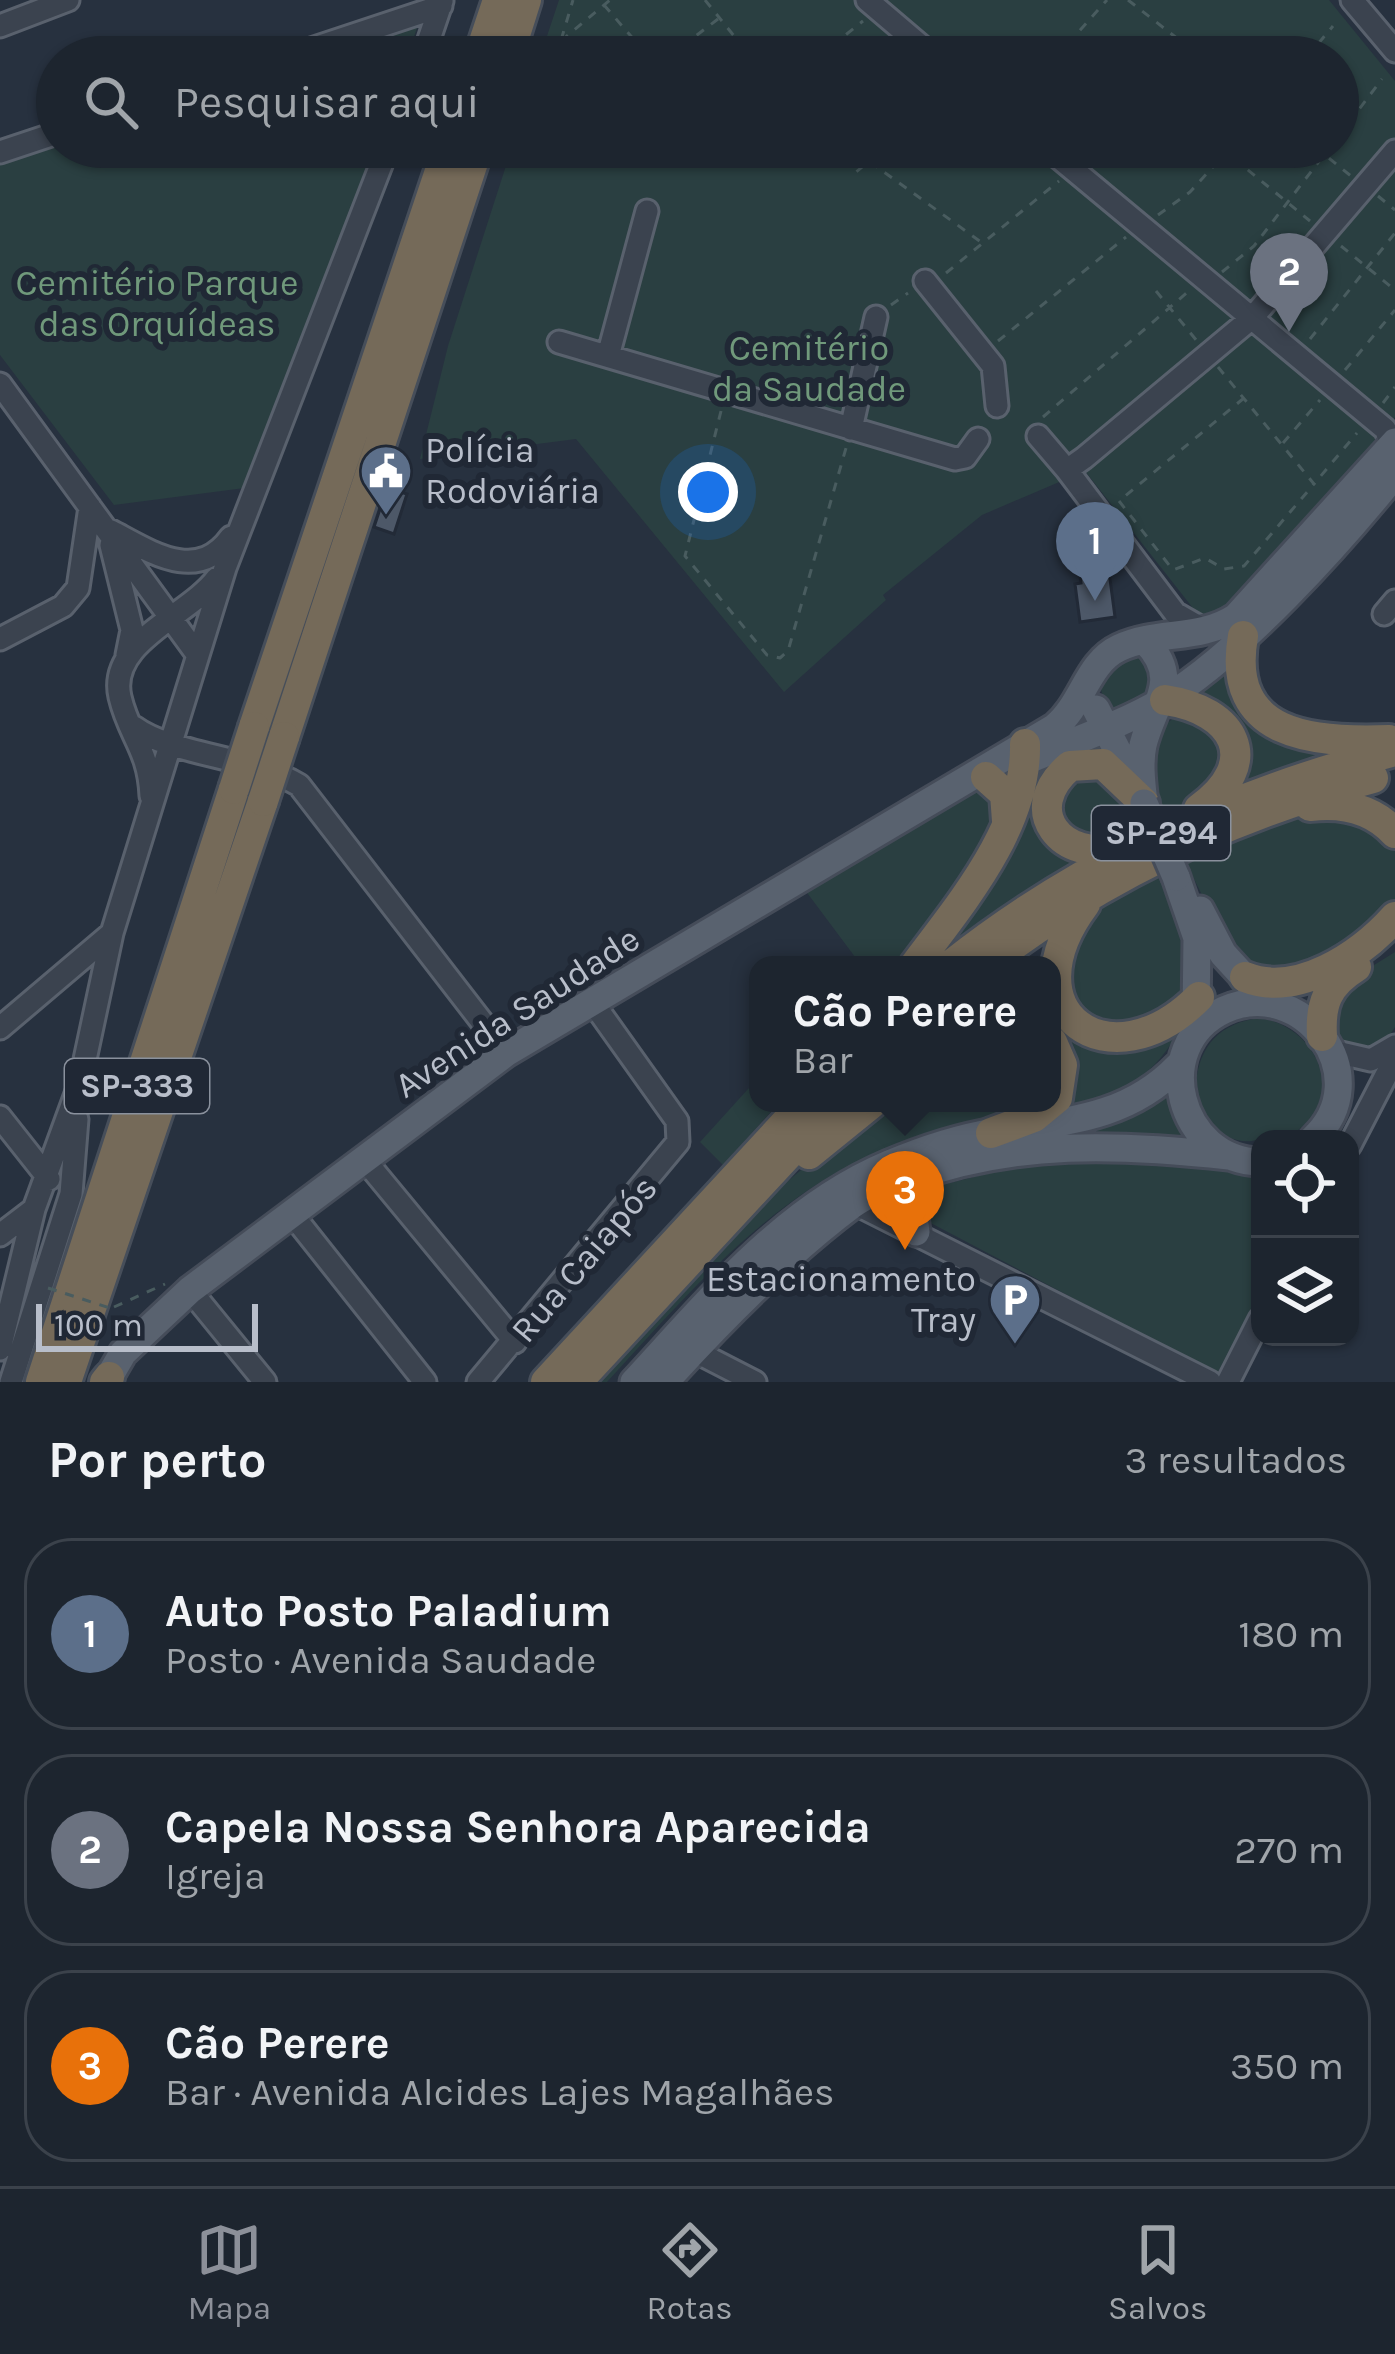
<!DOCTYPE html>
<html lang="pt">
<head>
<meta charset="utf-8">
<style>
  :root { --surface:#1d252f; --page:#252d37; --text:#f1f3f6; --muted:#a0a5aa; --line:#3b424b; --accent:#8c9099 }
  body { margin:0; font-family:Karla,sans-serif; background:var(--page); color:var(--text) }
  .controls { position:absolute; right:36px; bottom:36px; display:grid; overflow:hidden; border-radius:24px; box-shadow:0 3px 9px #0004 }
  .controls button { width:108px; height:108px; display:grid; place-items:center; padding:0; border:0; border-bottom:3px solid var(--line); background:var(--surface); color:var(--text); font:60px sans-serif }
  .scale { position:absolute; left:36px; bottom:30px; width:222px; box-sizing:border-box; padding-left:12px; border:6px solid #b8beca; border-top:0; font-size:33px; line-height:42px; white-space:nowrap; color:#b8beca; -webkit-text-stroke:9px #202835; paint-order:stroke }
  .you { position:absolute; left:708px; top:492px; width:42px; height:42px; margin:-30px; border:9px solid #fff; border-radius:50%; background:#1a73e8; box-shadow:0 0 0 18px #1a73e833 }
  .badge { display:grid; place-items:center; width:78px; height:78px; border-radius:50%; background:var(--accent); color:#fff; font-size:39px; font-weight:700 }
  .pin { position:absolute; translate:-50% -99px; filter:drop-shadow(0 3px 6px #0008) }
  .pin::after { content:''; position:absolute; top:63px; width:42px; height:36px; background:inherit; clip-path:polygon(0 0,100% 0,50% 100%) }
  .popup { position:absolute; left:749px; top:956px; width:312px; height:156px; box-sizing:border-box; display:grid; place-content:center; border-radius:24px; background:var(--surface); filter:drop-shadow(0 3px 9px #0005); font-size:39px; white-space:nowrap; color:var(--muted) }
  .popup b { font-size:45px; color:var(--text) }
  .popup::after { content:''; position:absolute; left:50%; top:100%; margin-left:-24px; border:24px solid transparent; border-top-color:var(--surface) }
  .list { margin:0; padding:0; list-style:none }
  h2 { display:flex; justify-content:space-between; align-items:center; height:156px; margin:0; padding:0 48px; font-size:51px }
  h2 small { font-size:39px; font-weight:400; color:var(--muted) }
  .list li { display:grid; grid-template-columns:78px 1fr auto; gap:36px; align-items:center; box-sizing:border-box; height:192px; margin:0 24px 24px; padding:0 24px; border:3px solid var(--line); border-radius:48px }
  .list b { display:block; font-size:45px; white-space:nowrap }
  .list p { margin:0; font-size:39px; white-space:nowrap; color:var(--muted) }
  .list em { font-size:39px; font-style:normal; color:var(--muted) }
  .icon { flex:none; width:66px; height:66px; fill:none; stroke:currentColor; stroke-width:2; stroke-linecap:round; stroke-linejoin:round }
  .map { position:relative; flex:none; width:1395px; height:1382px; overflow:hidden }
  .search { position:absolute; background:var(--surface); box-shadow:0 3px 9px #0004; left:36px; right:36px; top:36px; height:132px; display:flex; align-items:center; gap:30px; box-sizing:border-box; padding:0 42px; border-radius:66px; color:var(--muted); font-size:45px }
  .sheet { height:804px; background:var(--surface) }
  nav { display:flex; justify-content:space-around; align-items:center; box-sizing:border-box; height:168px; border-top:3px solid var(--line); background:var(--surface); font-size:33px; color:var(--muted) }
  nav a { display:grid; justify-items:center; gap:6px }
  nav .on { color:var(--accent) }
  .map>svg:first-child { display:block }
  .green { fill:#2a3f41 }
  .building { fill:#4d5868; stroke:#222a37; stroke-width:3 }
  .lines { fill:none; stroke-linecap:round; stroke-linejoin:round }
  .minor-casing { stroke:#59616d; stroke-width:27 }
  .major-casing { stroke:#454c59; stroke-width:33 }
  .highway-casing { stroke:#464e5a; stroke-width:36 }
  .path { stroke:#495c5f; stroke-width:3; stroke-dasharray:9 9; stroke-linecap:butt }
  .minor { stroke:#3b434f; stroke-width:21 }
  .major { stroke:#59626f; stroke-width:27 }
  .highway { stroke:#756a59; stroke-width:30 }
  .major-bridge-casing { stroke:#454c59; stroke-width:33; stroke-linecap:butt }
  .highway-bridge-casing { stroke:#464e5a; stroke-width:36; stroke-linecap:butt }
  .path-bridge { stroke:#495c5f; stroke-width:3; stroke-dasharray:9 9; stroke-linecap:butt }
  .major-bridge { stroke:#59626f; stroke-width:27 }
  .highway-bridge { stroke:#756a59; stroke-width:30 }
  .labels { text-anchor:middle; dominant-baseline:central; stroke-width:12; stroke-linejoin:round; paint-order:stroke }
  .shield { fill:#202835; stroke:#8a919d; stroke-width:3 }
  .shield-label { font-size:33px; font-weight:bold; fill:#b8beca }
  .park-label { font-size:36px; fill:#70997b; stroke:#202835 }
  .poi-label { font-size:36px; fill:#b8beca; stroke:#202835; text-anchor:start }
  .street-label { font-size:36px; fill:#b8beca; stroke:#202835 }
</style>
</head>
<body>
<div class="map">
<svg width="1395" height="1382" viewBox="0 0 1395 1382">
  <rect width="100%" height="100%" fill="#27313f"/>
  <path class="green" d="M559 0H1329L1395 81V417L1232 607 1209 617 1196 612 1085 471 982 515 883 595 886 600 784 692 576 439 420 459 448 346 512 147H1338V57H540Z
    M418 25 407 57H322Z
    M57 146 376 147 260 486 114 505 0 355V165Z
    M1135 653 1150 663 1151 691 1141 701 1112 708C1086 683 1111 664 1135 653Z
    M1228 664 1236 696 1348 748 1234 788 1199 692Z
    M1180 713H1191L1225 746 1212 792 1164 817 1151 788 1156 732Z
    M1061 759 1055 845 1074 861 998 910 930 965 1035 764Z
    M1095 769 1122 794 1136 828 1099 842 1065 826 1059 794 1065 785Z
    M976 787 991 791 993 830 902 965H861L802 886Z
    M1350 813 1395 846V901L1314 965 1259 972 1226 943 1181 853 1297 815Z
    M1157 873C1170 901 1209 981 1174 1006 1159 1017 1130 1021 1112 1028L1071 1009 1059 974 1095 909Z
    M1395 952V1027L1381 1049 1349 1053 1335 1037 1328 1007 1355 977Z
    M1052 1005 1067 1027 1183 1023C1156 1078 1118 1097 1061 1109Z
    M1259 1018C1311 1025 1346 1085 1303 1126 1288 1141 1277 1133 1260 1139 1228 1150 1201 1120 1196 1084 1199 1045 1221 1023 1259 1018Z
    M758 1078V1103H779L723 1165 700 1142Z
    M1169 1091 1187 1137 1082 1132 1128 1118Z
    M883 1103H1043C989 1119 934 1129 882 1150 769 1197 688 1294 607 1382H597L767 1198Z
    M1038 1161H1184L1252 1178 1260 1194V1291L1217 1374 925 1220 923 1198 934 1187Z"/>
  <path class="building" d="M387 488 407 494 394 534 374 527Z
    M1108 564 1115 617 1080 622 1075 584 1081 583 1079 568Z"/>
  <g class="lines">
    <g class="minor-casing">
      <path id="minor" d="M867 0 934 57
        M1352 0 1395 51
        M0 26 68 0
        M287 57 441 6
        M423 57 442 1
        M1046 147 1385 429 1395 450
        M0 152 57 133
        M925 281 993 366 997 406
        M559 342 955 459 965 457 978 439
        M608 356 647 211
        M0 384 197 654
        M851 429 876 317
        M1038 436 1067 470 1084 458 1253 317 1395 151
        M1067 470 1175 613 1208 632
        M111 531C151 552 197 584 231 537
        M111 545 132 630 127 655
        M1384 614 1395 601
        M0 639 63 606 78 588 90 507
        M134 727C172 755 250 756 299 785L506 1053
        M151 796C149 749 129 736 120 697 107 642 190 615 217 578
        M0 1028 112 933
        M1332 1051 1371 1060 1395 1046
        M0 1117 49 1179
        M1350 1145 1395 1058
        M363 1158 515 1342
        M846 1199 1210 1382
        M291 1213 425 1382
        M0 1235 34 1209
        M190 1290 265 1382
        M681 1344 755 1382
        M0 1349 34 1209 80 1083 112 933 225 568 388 147
        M11 1382 71 1194 77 1119
        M478 1382 678 1142 677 1121 593 1003
        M1228 1382 1260 1319"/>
    </g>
    <g class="major-casing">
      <path id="major" d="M1096 709 1136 787
        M1026 761C1068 743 1124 724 1162 701 1240 654 1338 545 1395 474
        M1144 803C1142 785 1139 764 1143 745 1153 704 1183 679 1145 641
        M1176 877 1197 938 1196 1017
        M1200 910 1223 954 1257 991
        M1260 1162C1179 1161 1148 1046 1224 1010 1304 974 1379 1078 1313 1139
        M916 1232 912 1201 921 1175
        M109 1377 123 1353 190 1290 506 1053 1055 727C1083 704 1087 663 1119 648 1157 630 1200 641 1236 617L1395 442
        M634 1382C710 1300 784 1208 889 1164 922 1150 958 1138 994 1132 1063 1121 1126 1120 1178 1066
        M665 1382C722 1319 784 1256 852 1205 868 1193 892 1185 911 1178 1016 1140 1119 1144 1229 1156"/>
    </g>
    <g class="highway-casing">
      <path id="highway" d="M479 57 498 0
        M508 57 526 0
        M1243 636C1225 737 1314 743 1389 740
        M1165 700C1235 710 1264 762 1199 809
        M254 727 448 147
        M284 737 478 147
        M986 777 1005 794 1007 821
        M1310 806C1342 802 1373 809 1395 833
        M1121 847C1062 864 1018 810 1070 766L1103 764 1144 803
        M1085 904C1004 1012 1110 1087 1199 997
        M915 965C962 902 1027 826 1025 744
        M951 965C1083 860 1233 793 1395 751
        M986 965C1101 878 1233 815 1373 778
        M1245 977C1297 998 1360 956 1395 917
        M1322 1036C1320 1004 1327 985 1356 967
        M991 1133 1034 1117 1057 1098 1062 1065 1052 1042
        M809 1154 872 1103
        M41 1382 234 789
        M66 1382 263 801
        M105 1382 109 1377
        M546 1382 804 1103
        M577 1382 836 1103"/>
    </g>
    <path class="path" d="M705 0 751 57
      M1128 0 1201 57
      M604 5 649 57
      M561 41 610 0
      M556 57 573 0
      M668 57 718 19
      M818 57 863 21
      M1056 57 1107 0
      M1307 57 1333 26
      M1338 137 1382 79
      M831 147 856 172 887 147
      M1220 147 1310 221
      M1315 147 1351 176
      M1086 160 1102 147
      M870 162 981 242
      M1378 196 1395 210
      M1158 215 1190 192 1231 147
      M1341 246 1395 290
      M1222 272 1254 246 1330 147
      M946 273 1059 181
      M1156 291 1197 341
      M891 305 908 293
      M1310 339 1395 233
      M998 341 1126 237
      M1218 367 1314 484 1357 433
      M1345 370 1395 310
      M1244 398 1119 501 1173 570 1205 558 1224 569 1244 566 1314 484
      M1383 403 1395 387
      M721 411 685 556 767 655 780 658 788 651 846 448
      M1043 417 1190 290
      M1283 443 1320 400
      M114 1307 165 1284"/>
    <use href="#minor" class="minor"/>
    <use href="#major" class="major"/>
    <use href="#highway" class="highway"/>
    <g class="major-bridge-casing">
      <path id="major-bridge" d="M1144 803 1176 877"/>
    </g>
    <g class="highway-bridge-casing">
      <path id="highway-bridge" d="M234 789 254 727
        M263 801 284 737"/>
    </g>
    <path class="path-bridge" d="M48 1288 110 1308"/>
    <use href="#major-bridge" class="major-bridge"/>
    <use href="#highway-bridge" class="highway-bridge"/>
  </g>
  <defs>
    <g id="civic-pin" transform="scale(2.7)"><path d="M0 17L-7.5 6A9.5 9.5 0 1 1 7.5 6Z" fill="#5c6f8a" stroke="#202835"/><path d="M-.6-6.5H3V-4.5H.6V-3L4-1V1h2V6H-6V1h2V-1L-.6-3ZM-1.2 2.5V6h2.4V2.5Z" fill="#fff"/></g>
    <g id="parking-pin" transform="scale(2.7)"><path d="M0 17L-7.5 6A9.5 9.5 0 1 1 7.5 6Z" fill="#5c6f8a" stroke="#202835"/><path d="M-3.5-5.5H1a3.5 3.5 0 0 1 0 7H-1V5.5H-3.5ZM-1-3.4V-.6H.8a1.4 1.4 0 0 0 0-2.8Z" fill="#fff"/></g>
  </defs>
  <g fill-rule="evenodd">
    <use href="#civic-pin" x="386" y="471"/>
    <use href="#parking-pin" x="1015" y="1300"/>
  </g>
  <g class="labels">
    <g class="shield">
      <rect x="1092" y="806" width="138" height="54" rx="9"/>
      <rect x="65" y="1059" width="144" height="54" rx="9"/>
    </g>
    <g class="shield-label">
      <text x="1161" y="833">SP-294</text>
      <text x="137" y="1086">SP-333</text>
    </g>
    <g class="park-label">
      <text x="157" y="283">Cemitério Parque<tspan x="157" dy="41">das Orquídeas</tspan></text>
      <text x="809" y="348">Cemitério<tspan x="809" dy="41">da Saudade</tspan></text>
    </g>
    <g class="poi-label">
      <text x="425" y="450">Polícia<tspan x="425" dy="41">Rodoviária</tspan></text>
      <text x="976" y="1279" text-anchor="end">Estacionamento<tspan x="976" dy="41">Tray</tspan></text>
    </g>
    <g class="street-label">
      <text transform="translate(517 1012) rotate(-33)">Avenida Saudade</text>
      <text transform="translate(584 1259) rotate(-50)">Rua Caiapós</text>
    </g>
  </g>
</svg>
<div class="controls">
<button><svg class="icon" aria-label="locate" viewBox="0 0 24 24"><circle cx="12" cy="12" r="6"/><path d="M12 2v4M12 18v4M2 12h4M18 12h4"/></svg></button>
<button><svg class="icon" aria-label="layers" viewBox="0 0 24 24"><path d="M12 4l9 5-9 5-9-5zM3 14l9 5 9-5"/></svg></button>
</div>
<div class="scale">100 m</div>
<div class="you"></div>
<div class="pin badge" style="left:1095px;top:601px;background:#5c6f8a">1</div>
<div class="pin badge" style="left:1289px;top:332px;background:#6b7280">2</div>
<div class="pin badge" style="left:905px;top:1250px;background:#e8710a">3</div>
<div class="popup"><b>Cão Perere</b>Bar</div>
<div class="search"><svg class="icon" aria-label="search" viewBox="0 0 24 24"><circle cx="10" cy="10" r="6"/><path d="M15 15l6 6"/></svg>Pesquisar aqui</div>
</div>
<section class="sheet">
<h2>Por perto<small>3 resultados</small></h2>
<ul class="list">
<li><span class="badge" style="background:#5c6f8a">1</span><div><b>Auto Posto Paladium</b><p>Posto · Avenida Saudade</p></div><em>180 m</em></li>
<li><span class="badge" style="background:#6b7280">2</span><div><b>Capela Nossa Senhora Aparecida</b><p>Igreja</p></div><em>270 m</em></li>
<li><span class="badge" style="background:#e8710a">3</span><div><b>Cão Perere</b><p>Bar · Avenida Alcides Lajes Magalhães</p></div><em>350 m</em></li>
</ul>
</section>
<nav>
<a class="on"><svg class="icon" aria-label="map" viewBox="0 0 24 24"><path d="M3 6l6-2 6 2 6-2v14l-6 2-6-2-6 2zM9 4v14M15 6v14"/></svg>Mapa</a>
<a><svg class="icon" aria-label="directions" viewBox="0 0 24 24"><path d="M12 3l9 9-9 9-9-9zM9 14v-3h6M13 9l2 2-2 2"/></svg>Rotas</a>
<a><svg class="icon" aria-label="saved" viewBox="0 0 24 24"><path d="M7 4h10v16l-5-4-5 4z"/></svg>Salvos</a>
</nav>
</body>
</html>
